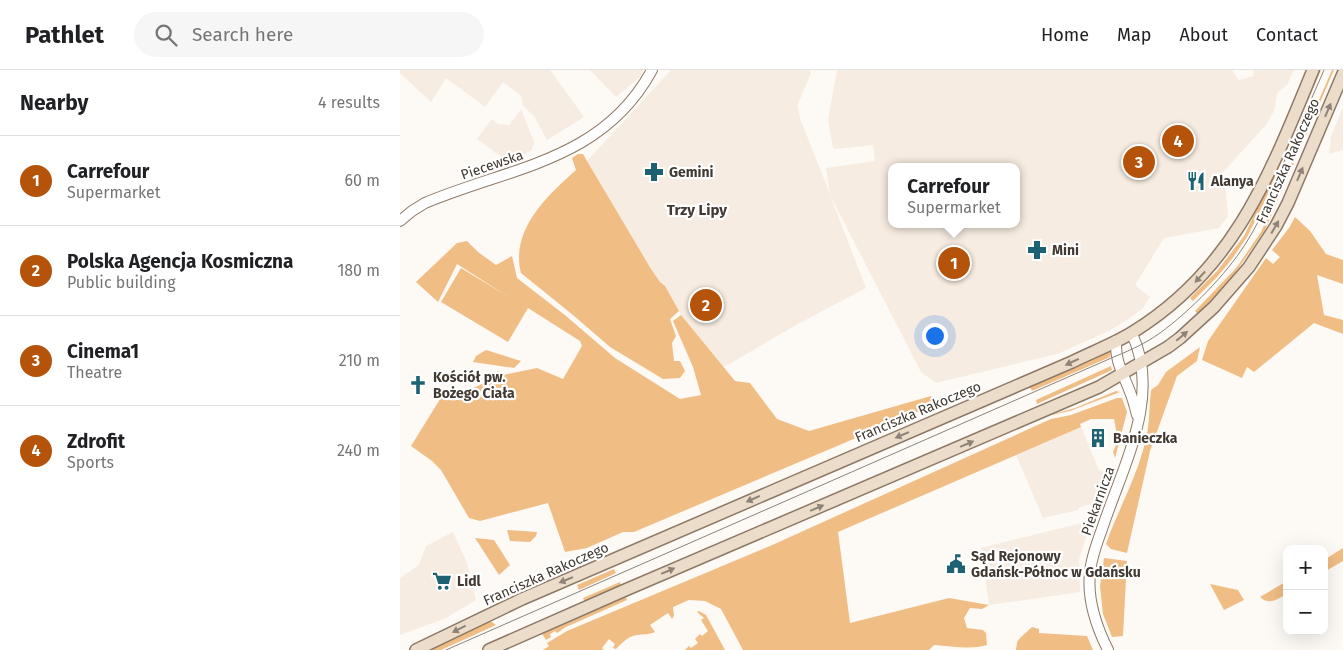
<!DOCTYPE html>
<html lang="en">
<head>
<meta charset="utf-8">
<style>
  :root { --surface:#fff; --page:#f6f6f6; --text:#202124; --muted:#757577; --line:#e0e0e0; --accent:#b45309 }
  body { margin:0; font-family:"Fira Sans",sans-serif; background:var(--page); color:var(--text) }
  .controls { position:absolute; right:15px; bottom:15px; display:grid; overflow:hidden; border-radius:10px; box-shadow:0 5px 20px #0002 }
  .controls button { width:45px; height:45px; display:grid; place-items:center; padding:0; border:0; border-bottom:1px solid var(--line); background:var(--surface); color:var(--text); font:25px sans-serif }
  .you { position:absolute; left:534px; top:265px; width:18px; height:18px; margin:-12px; border:4px solid #fff; border-radius:50%; background:#1a73e8; box-shadow:0 0 0 8px #1a73e833 }
  .badge { display:grid; place-items:center; width:32px; height:32px; border-radius:50%; background:var(--accent); color:#fff; font-size:16px; font-weight:700 }
  .pin { position:absolute; translate:-50% -50%; border:2px solid #fff; box-shadow:0 1px 5px #0006 }
  .popup { position:absolute; left:488px; top:93px; width:132px; height:65px; box-sizing:border-box; display:grid; place-content:center; border-radius:10px; background:var(--surface); filter:drop-shadow(0 1px 4px #0005); font-size:16px; white-space:nowrap; color:var(--muted) }
  .popup b { font-size:19px; color:var(--text) }
  .popup::after { content:''; position:absolute; left:50%; top:100%; margin-left:-10px; border:10px solid transparent; border-top-color:var(--surface) }
  .list { margin:0; padding:0; list-style:none }
  h2 { display:flex; justify-content:space-between; align-items:center; height:65px; margin:0; padding:0 20px; font-size:21px }
  h2 small { font-size:16px; font-weight:400; color:var(--muted) }
  .list li { display:grid; grid-template-columns:32px 1fr auto; gap:15px; align-items:center; box-sizing:border-box; height:90px; padding:0 20px; border-top:1px solid var(--line) }
  .list b { display:block; font-size:19px; white-space:nowrap }
  .list p { margin:0; font-size:16px; white-space:nowrap; color:var(--muted) }
  .list em { font-size:16px; font-style:normal; color:var(--muted) }
  .icon { flex:none; width:28px; height:28px; fill:none; stroke:currentColor; stroke-width:2; stroke-linecap:round; stroke-linejoin:round }
  .map { position:relative; flex:none; width:943px; height:580px; overflow:hidden }
  header { display:flex; align-items:center; gap:30px; box-sizing:border-box; height:70px; padding:0 25px; background:var(--surface); border-bottom:1px solid var(--line) }
  header strong { font-size:24px }
  nav { display:flex; gap:28px; margin-inline-start:auto; font-size:18px }
  .search { width:350px; height:45px; background:var(--page); display:flex; align-items:center; gap:12px; box-sizing:border-box; padding:0 18px; border-radius:28px; color:var(--muted); font-size:19px }
  main { display:flex }
  aside { flex:1; background:var(--surface) }
  .map>svg:first-child { display:block }
  .built { fill:#f7ece1; fill-rule:evenodd }
  .green { fill:#f0bd85 }
  .lines { fill:none; stroke-linecap:round; stroke-linejoin:round }
  .tertiary-casing { stroke:#8c7966; stroke-width:12 }
  .secondary-casing { stroke:#8c7966; stroke-width:14 }
  .tertiary { stroke:#fff; stroke-width:10 }
  .secondary { stroke:#ecdcca; stroke-width:11 }
  .tram { stroke:#8a847d; stroke-width:1 }
  .oneway { fill:#8e8376 }
  .labels { text-anchor:middle; dominant-baseline:central; stroke-width:4.5; stroke-linejoin:round; paint-order:stroke }
  .street-label { font-size:14px; fill:#423a32; stroke:#fff }
  .poi-label { font-size:14px; font-weight:bold; fill:#423a32; stroke:#fff; text-anchor:start }
  .neighbourhood-label { font-size:15px; font-weight:bold; fill:#423a32; stroke:#fff }
</style>
</head>
<body>
<header>
<strong>Pathlet</strong>
<div class="search"><svg class="icon" aria-label="search" viewBox="0 0 24 24"><circle cx="10" cy="10" r="6"/><path d="M15 15l6 6"/></svg>Search here</div>
<nav><a>Home</a><a>Map</a><a>About</a><a>Contact</a></nav>
</header>
<main>
<aside>
<h2>Nearby<small>4 results</small></h2>
<ul class="list">
<li><span class="badge">1</span><div><b>Carrefour</b><p>Supermarket</p></div><em>60 m</em></li>
<li><span class="badge">2</span><div><b>Polska Agencja Kosmiczna</b><p>Public building</p></div><em>180 m</em></li>
<li><span class="badge">3</span><div><b>Cinema1</b><p>Theatre</p></div><em>210 m</em></li>
<li><span class="badge">4</span><div><b>Zdrofit</b><p>Sports</p></div><em>240 m</em></li>
</ul>
</aside>
<div class="map">
<svg width="943" height="580" viewBox="0 0 943 580">
  <rect width="100%" height="100%" fill="#fdf9f4"/>
  <path class="built" d="M0 0H150L184 47 147 70 134 46 123 36 121 26 103 12 85 37 46 8 31 32 0 3Z
    M190 0H243L240 7 216 27Z
    M271 0H409L411 3 397 36 401 51 430 124 426 98 475 91 473 75 437 79 433 78 428 50 437 0H832L839 10 854 6 853 0H894L887 15 877 23 875 39 866 55 824 101 828 146 819 158 764 168 735 215 750 227 743 238 730 248 709 261 657 284 536 313 521 302 430 125 466 218 396 255 324 297 307 279 281 245 265 216 260 212 251 199 187 91ZM492 97H616V154H492Z
    M943 37V80L929 84 931 66Z
    M121 39 134 72 132 80 110 93 77 69 92 49 98 54 109 55Z
    M681 357 699 400 706 402 697 432 678 438 679 440 643 448 616 385Z
    M686 452 690 453 679 490 680 522 589 535 581 478Z
    M53 462 67 493 76 530 46 548 0 565V508L19 495 26 476Z"/>
  <path class="green" d="M919 0H921L864 133 847 167 832 189 817 207 793 231 790 228 817 201 844 166 881 89Z
    M932 0H934L865 160 833 206 799 245 795 241 837 197 861 162Z
    M178 84H183L187 91 251 199 260 212 265 216 279 241 270 249 276 266 272 273 274 291H280L285 301 280 308 263 309 210 277 173 245 121 203C110 160 147 126 176 100L172 88Z
    M895 147 910 161 926 184 943 190V214L917 205 924 245 943 250V264L914 253 854 302 847 297 842 308 802 290 808 271 866 188 873 194 880 187 872 180 889 158Z
    M67 171 78 182 96 195 112 186 117 208 166 246 215 288 280 329 301 325 293 297 273 251 281 245 335 311 350 313 377 349 409 361 531 326 534 335 234 462H223L187 478 165 482 148 433 80 451 69 448 41 400 32 391 11 376 42 326 53 328 98 306 137 298 163 309 182 276 180 271 128 238 108 272 41 232 61 198 107 226 57 194 38 232 16 212 57 173Z
    M800 277 797 291 777 306 750 381 727 483 711 479 706 474C718 440 736 409 745 373 750 355 749 337 751 320L758 315 766 302Z
    M86 280 121 291 114 298 73 292 76 286Z
    M708 282H711L710 287 632 321 630 317Z
    M711 296 712 300 637 334 636 330Z
    M716 321 720 322 670 341 643 347 675 338Z
    M717 328H722L727 342 715 388 713 382 718 370 714 349H691L680 354 681 357 438 462 450 553 549 528 589 535 582 539 570 538 564 548 567 558 583 560 586 563 587 575C569 580 552 576 534 575L529 580H343L321 539 305 531 289 530 273 537 274 546 272 549 268 543 250 555 255 562C248 565 244 564 237 565 228 566 222 573 216 579L213 578 215 574 209 569 202 578 204 580H143L149 576 147 573 167 561 370 476 651 349 671 345Z
    M107 460 137 462 136 466 130 472 110 471Z
    M75 468 94 470 110 495 99 505Z
    M943 478V491L924 502V490Z
    M704 488 727 491 723 566 712 567 703 544 700 516Z
    M214 499 216 503 179 520 177 515Z
    M887 511V524C877 529 869 536 860 527Z
    M220 512 221 516 185 532 183 528Z
    M810 514 838 520 844 530 824 540Z
    M225 525 227 530 166 557 157 563 155 561 150 564 151 567 146 570 141 562Z
    M299 541 306 545 325 580H285L289 576 291 578 298 573 295 569 300 564 302 566 308 561 301 550 304 548 297 542Z
    M87 552H92L96 555 41 580H28Z
    M632 557 639 559V563L687 566 693 580H616L617 572 620 568Z"/>
  <g class="lines">
    <g class="tertiary-casing">
      <path id="tertiary" d="M0 151 12 141 25 133C110 97 203 91 252 0
        M716 271C715 292 723 303 730 322 733 329 735 337 737 345
        M708 580C696 556 687 530 690 503 691 488 697 473 702 459 722 398 762 327 732 264"/>
    </g>
    <g class="secondary-casing">
      <path id="secondary" d="M16 580 122 529 672 292C692 282 714 274 733 262 835 199 870 104 913 0
        M89 580 223 521 699 317 768 277 780 268 814 237 849 197 876 156 888 133 943 4"/>
    </g>
    <use href="#tertiary" class="tertiary"/>
    <use href="#secondary" class="secondary"/>
    <path class="tram" d="M46 580 716 286C731 280 746 273 760 263 790 241 826 205 846 173 862 148 872 121 883 94 897 63 910 31 924 0"/>
  </g>
  <defs><path id="oneway-solid" d="M-6-.8H1V-3.2L6.5 0L1 3.2V.8H-6Z" transform="scale(1.25)"/></defs>
  <g class="oneway">
    <use href="#oneway-solid" transform="translate(928 40) rotate(-67)"/>
    <use href="#oneway-solid" transform="translate(900 104) rotate(-67)"/>
    <use href="#oneway-solid" transform="translate(875 157) rotate(-60)"/>
    <use href="#oneway-solid" transform="translate(800 207) rotate(133)"/>
    <use href="#oneway-solid" transform="translate(782 266) rotate(-40)"/>
    <use href="#oneway-solid" transform="translate(672 292) rotate(155)"/>
    <use href="#oneway-solid" transform="translate(502 365) rotate(157)"/>
    <use href="#oneway-solid" transform="translate(567 374) rotate(-23)"/>
    <use href="#oneway-solid" transform="translate(353 429) rotate(156)"/>
    <use href="#oneway-solid" transform="translate(417 438) rotate(-23)"/>
    <use href="#oneway-solid" transform="translate(268 501) rotate(-23)"/>
    <use href="#oneway-solid" transform="translate(166 510) rotate(158)"/>
    <use href="#oneway-solid" transform="translate(59 559) rotate(153)"/>
  </g>
  <defs>
    <g id="pharmacy-bare" transform="scale(1.5)"><path d="M-2-6h4v4h4v4h-4v4h-4v-4h-4v-4h4Z" fill="#1d6273" stroke="#fff" stroke-width="2.5" paint-order="stroke"/></g>
    <g id="restaurant-bare" transform="scale(1.5)"><path d="M-5-6h1v4h1v-4h1v4h1v-4h1v5L-1.5 .5V6h-2V.5L-5-1ZM5-6V6H3V1.5H1.5Q1.5-4 5-6Z" fill="#1d6273" stroke="#fff" stroke-width="2.5" paint-order="stroke"/></g>
    <g id="church-bare" transform="scale(1.5)"><path d="M-1.2-6h2.4v3.5h3.3v2.4h-3.3V6h-2.4V-.1h-3.3v-2.4h3.3Z" fill="#1d6273" stroke="#fff" stroke-width="2.5" paint-order="stroke"/></g>
    <g id="building-bare" transform="scale(1.5)"><path d="M-4-6H4V6H1V3H-1V6H-4ZM-2.5-4.3h1.7v1.8h-1.7ZM.8-4.3h1.7v1.8H.8ZM-2.5-1h1.7V.8h-1.7ZM.8-1h1.7V.8H.8Z" fill="#1d6273" stroke="#fff" stroke-width="2.5" paint-order="stroke"/></g>
    <g id="civic-bare" transform="scale(1.5)"><path d="M-.6-6.5H3V-4.5H.6V-3L4-1V1h2V6H-6V1h2V-1L-.6-3ZM-1.2 2.5V6h2.4V2.5Z" fill="#1d6273" stroke="#fff" stroke-width="2.5" paint-order="stroke"/></g>
    <g id="supermarket-bare" transform="scale(1.5)"><path d="M-6-5.5h2.5l.6 2H6L4.5 2H-2.5L-4.4-4H-6ZM-1.5 3.2a1.3 1.3 0 1 0 .1 0ZM3 3.2a1.3 1.3 0 1 0 .1 0Z" fill="#1d6273" stroke="#fff" stroke-width="2.5" paint-order="stroke"/></g>
  </defs>
  <g fill-rule="evenodd">
    <use href="#pharmacy-bare" x="254" y="102"/>
    <use href="#restaurant-bare" x="796" y="111"/>
    <use href="#pharmacy-bare" x="637" y="180"/>
    <use href="#church-bare" x="18" y="315"/>
    <use href="#building-bare" x="698" y="368"/>
    <use href="#civic-bare" x="556" y="494"/>
    <use href="#supermarket-bare" x="42" y="511"/>
  </g>
  <g class="labels">
    <g class="street-label">
      <text transform="translate(888 91) rotate(-66)">Franciszka Rakoczego</text>
      <text transform="translate(92 95) rotate(-19)">Piecewska</text>
      <text transform="translate(518 342) rotate(-23)">Franciszka Rakoczego</text>
      <text transform="translate(698 431) rotate(-70)">Piekarnicza</text>
      <text transform="translate(146 504) rotate(-24)">Franciszka Rakoczego</text>
    </g>
    <g class="poi-label">
      <text x="269" y="102">Gemini</text>
      <text x="811" y="111">Alanya</text>
      <text x="652" y="180">Mini</text>
      <text x="33" y="307">Kościół pw.<tspan x="33" dy="16">Bożego Ciała</tspan></text>
      <text x="713" y="368">Banieczka</text>
      <text x="571" y="486">Sąd Rejonowy<tspan x="571" dy="16">Gdańsk-Północ w Gdańsku</tspan></text>
      <text x="57" y="511">Lidl</text>
    </g>
    <g class="neighbourhood-label">
      <text x="297" y="140">Trzy Lipy</text>
    </g>
  </g>
</svg>
<div class="controls">
<button>+</button>
<button>−</button>
</div>
<div class="you"></div>
<div class="pin badge" style="left:554px;top:193px">1</div>
<div class="popup"><b>Carrefour</b>Supermarket</div>
<div class="pin badge" style="left:306px;top:235px">2</div>
<div class="pin badge" style="left:739px;top:92px">3</div>
<div class="pin badge" style="left:778px;top:71px">4</div>
</div>
</main>
</body>
</html>
